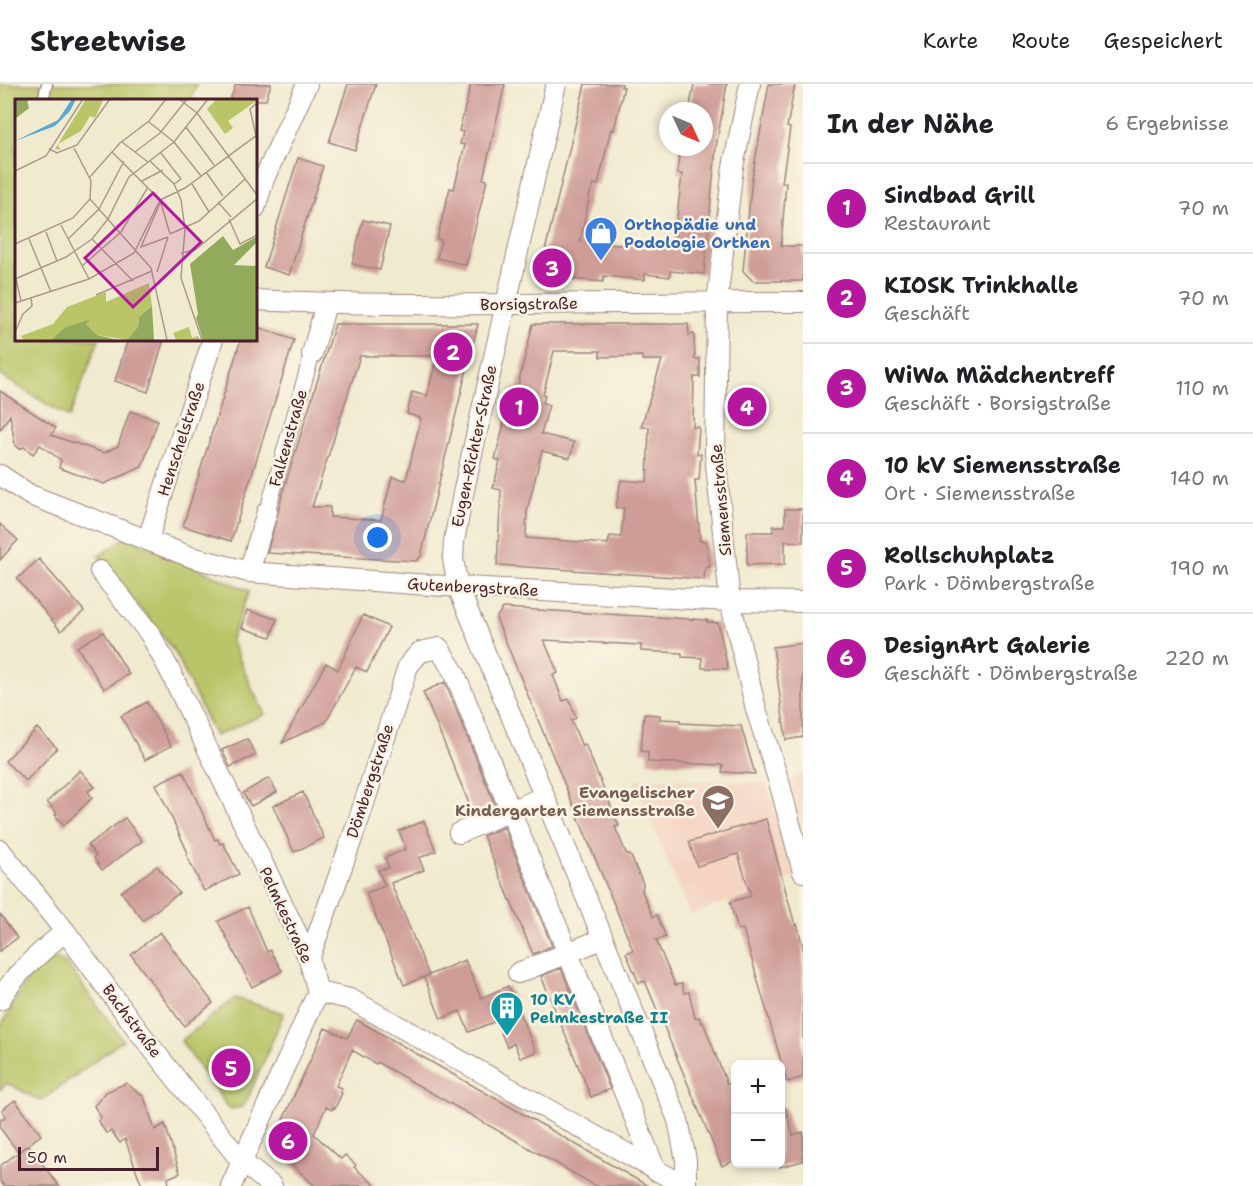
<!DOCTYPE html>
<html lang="de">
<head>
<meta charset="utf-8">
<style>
  :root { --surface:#fff; --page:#f6f6f6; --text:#202124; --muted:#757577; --line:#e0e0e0; --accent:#b5179e }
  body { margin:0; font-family:"Shantell Sans",sans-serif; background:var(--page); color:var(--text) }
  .controls { position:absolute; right:18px; bottom:18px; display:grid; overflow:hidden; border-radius:9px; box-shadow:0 3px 9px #0003 }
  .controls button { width:54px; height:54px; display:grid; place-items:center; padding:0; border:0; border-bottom:2px solid var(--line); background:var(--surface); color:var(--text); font:30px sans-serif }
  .compass { position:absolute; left:659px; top:18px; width:54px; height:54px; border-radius:50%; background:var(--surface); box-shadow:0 3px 9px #0003; rotate:134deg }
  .scale { position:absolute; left:18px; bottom:15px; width:141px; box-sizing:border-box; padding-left:6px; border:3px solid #4a1f2b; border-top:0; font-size:16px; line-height:21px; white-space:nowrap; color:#4a1f2b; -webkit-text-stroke:4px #fcf5e5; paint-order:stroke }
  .you { position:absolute; left:378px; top:454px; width:21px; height:21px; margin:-15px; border:4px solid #fff; border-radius:50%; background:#1a73e8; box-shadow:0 0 0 9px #1a73e833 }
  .badge { display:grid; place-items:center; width:39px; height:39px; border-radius:50%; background:var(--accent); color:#fff; font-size:20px; font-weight:700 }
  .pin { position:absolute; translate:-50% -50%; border:3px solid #fff; box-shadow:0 2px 6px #0006 }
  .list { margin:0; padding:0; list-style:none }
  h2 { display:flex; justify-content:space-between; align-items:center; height:78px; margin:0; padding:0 24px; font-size:26px }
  h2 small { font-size:20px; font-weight:400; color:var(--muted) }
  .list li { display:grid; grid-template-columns:39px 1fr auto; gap:18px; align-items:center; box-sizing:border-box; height:90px; padding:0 24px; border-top:2px solid var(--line) }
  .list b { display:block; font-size:22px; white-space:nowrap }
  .list p { margin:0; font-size:20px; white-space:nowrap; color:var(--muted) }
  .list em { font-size:20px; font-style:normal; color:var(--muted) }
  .map { position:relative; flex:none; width:803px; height:1102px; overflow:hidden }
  header { display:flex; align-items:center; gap:36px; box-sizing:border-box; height:84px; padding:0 30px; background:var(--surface); border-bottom:2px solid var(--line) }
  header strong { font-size:28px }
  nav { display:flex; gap:33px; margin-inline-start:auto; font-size:21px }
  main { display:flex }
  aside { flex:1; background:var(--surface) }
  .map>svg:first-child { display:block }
  .built { fill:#f4d3c1 }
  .green { fill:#b9c567; stroke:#827249; stroke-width:1.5 }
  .building { fill:#cf9d98; fill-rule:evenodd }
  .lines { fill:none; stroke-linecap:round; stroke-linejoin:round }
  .service-casing { stroke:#9d847d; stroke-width:13 }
  .pedestrian-casing { stroke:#9d847d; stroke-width:17 }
  .minor-casing { stroke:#9d847d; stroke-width:22 }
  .service { stroke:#fff; stroke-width:10 }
  .pedestrian { stroke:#fff; stroke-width:15 }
  .minor { stroke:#fff; stroke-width:20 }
  .labels { text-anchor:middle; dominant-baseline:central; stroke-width:5; stroke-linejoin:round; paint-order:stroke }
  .shop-label { font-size:16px; font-weight:bold; fill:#366cbe; stroke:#fcf5e5; text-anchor:start }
  .street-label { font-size:16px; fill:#4a1f2b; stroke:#fcf5e5 }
  .education-label { font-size:16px; font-weight:bold; fill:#785e54; stroke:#fcf5e5; text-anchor:end }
  .culture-label { font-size:16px; font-weight:bold; fill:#0d838f; stroke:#fcf5e5; text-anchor:start }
  .inset-road { fill:none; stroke:#ae998d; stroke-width:1.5 }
  .view { fill:#b5179e; fill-opacity:0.15; stroke:#b5179e; stroke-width:3 }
  .inset-edge { fill:none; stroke:#4a1f2b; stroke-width:3 }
</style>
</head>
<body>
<header>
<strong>Streetwise</strong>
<nav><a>Karte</a><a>Route</a><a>Gespeichert</a></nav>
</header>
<main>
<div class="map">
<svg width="803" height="1102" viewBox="0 0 803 1102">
  <rect width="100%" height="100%" fill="#fcf5e5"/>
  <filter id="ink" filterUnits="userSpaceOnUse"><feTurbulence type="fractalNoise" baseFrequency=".0167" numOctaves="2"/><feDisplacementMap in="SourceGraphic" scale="12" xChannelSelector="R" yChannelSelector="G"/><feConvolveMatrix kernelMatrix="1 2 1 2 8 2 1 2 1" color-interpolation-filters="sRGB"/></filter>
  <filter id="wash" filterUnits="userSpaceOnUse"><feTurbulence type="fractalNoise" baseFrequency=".008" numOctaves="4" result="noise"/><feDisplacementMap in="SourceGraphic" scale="24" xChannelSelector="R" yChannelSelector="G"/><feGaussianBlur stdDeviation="1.35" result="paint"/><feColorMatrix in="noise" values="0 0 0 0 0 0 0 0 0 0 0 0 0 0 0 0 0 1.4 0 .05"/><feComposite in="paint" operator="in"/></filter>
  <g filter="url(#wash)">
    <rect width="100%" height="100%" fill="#f0eacf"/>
    <path class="built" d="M803 681V742L789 696 803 690 800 682Z
      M633 695 766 699 795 793 690 831Z"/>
    <path class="green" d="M0 0H197L191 16H16V255H99L69 334 0 291Z
      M126 453 249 507 231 555 252 605 265 630 215 652 174 567 99 472Z
      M55 875 61 876 68 882 123 956 41 1017 7 999 0 1006V944L29 892 47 876Z
      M235 914 284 929 249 1012 242 1023 231 1025 226 1021 181 957Z"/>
    <g id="blocks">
      <path class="building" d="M236 0H271L266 16H230Z
        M348 0H376L355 66 329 58Z
        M471 0H505L483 95 487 96 466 181 437 174 441 156 437 155 445 123 450 104 454 105 465 61 460 60 463 48 459 47Z
        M585 0H622L621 3H624L614 46 611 45 598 101 594 100 590 109 580 158 630 162 631 157 674 159 682 90 677 89 680 64 704 63V27H689L694 0H727L716 63 704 190 670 187V193L645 190V196L604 192 603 198 539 192Z
        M769 0H795L787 43 790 44 782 99H786L781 162H803V197H753L743 187 752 94Z
        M298 74 323 82 289 191 264 183Z
        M363 136 390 142 380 186 352 180Z
        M335 240H478L421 472 416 477 267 469 285 401ZM360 272H437L427 312 412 308 407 330 421 334 406 396 392 393 381 436 330 433V423H312Z
        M533 240H688L689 251 694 250 695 275H700V293H694L693 343H699L697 370H701L699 396H695L700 457H706L710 483H705L704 495 497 481 501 406 493 404 500 377 495 375 513 304 517 305ZM554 267H600V273L642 272V276H662L641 343H649L647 398 621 396 616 424H624L621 453 610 452 608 460 526 454 527 427 542 367 570 374 574 358 541 350 549 321 543 319 545 311H543Z
        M255 242 294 256 231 457 183 442 241 255H255Z
        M128 255H164L148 308 115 297Z
        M0 307 56 344 51 351 104 369 118 362 130 327 158 336 142 383 104 400 59 384 61 376 40 361 33 370 24 363 20 365 15 361 10 331 0 346Z
        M739 315H755V340H739Z
        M785 425H803V458L785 457V480L747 481V448H773V442H785Z
        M0 440 18 456 0 476Z
        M39 475 84 527 61 547 17 495Z
        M503 524 707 536V538L718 539 728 585 702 584V574L682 573V569L641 567V561L544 556 558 589 553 591 563 617 569 615 576 634 571 636 582 662 585 660 608 715 619 742 615 743 626 769 631 772 643 800 642 807 653 833 657 831 666 853 656 856 675 901 682 900 684 909 689 908 695 934 699 933 701 939 703 938 727 1000 730 999 735 1012V1076L722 1082 645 897 639 899 626 869 633 866 496 534Z
        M247 526 277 535 271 553 242 544Z
        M363 531 389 543 367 588 356 583 326 638 282 659 326 579 338 586Z
        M103 548 129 590 104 605 77 563Z
        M803 559V653L786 656 773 563Z
        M445 598 495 721 473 729 423 608Z
        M147 618 171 662 145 676 121 632Z
        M644 630 660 631V635L680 636V639L741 642 755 690 722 688 723 681 648 678V668L641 667Z
        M37 644 57 664 26 697 5 677Z
        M247 655 256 671 230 683 222 666Z
        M80 686 95 703 88 707 92 714 64 741 55 731 57 729 47 718Z
        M183 687 215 756 218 755 220 760 223 759 239 790 204 807 186 770 188 769 156 700Z
        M269 694 277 708 251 722 243 709Z
        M303 708 324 754 294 768 273 722Z
        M125 734 142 757 102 786 94 774 96 772 88 761Z
        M766 735 795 841 797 840 803 863V993L787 998 743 845 738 846 730 818 751 812 738 770 697 782 689 758Z
        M424 737 436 767 419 774 424 786 391 799 429 891 404 901 366 809 385 802 378 786 389 784 385 774 406 765 399 747Z
        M504 743 552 862 533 870 483 752Z
        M157 782 179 809 143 836 121 808Z
        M248 823 267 868 270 866 282 887 252 903 218 837Z
        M0 830 17 854 0 867Z
        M160 848 213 919 184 942 131 871Z
        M465 876 481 914 508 902 536 968 520 974 514 959 507 963 496 937 469 948 460 927 441 935 424 893Z
        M561 884 610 1005 591 1013 541 892Z
        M357 936 551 1046 648 1102H596L377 978 376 980 352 966 336 1002 342 1004 340 1008 342 1009 335 1024 333 1023 332 1026 326 1023 314 1050 341 1075 345 1071 356 1081 354 1083 376 1102H315L287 1076 288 1074 276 1062 275 1053 325 944 347 954Z
        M126 999 144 1013 155 1046 165 1040 180 1089 168 1094 169 1102H142L125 1055 120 1059 111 1047 106 1049 98 1037 101 1033 94 1022 106 1008Z
        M15 1016 41 1051 18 1068 0 1044V1036L6 1032 2 1026Z
        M785 1023 793 1051 803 1048V1077L780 1083V1024Z
        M28 1061 59 1102H4L0 1097V1082Z"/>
    </g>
  </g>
  <g filter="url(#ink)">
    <use href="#blocks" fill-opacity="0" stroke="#9d847d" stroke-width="1.5"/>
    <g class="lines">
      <g class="service-casing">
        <path id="service" d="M43 16 47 0"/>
      </g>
      <g class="pedestrian-casing">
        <path id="pedestrian" d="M267 428 312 270"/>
      </g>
      <g class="minor-casing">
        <path id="minor" d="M556 0 464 405 454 457 453 475 458 503 678 1036 686 1076V1102
          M750 0 733 83 717 218 715 370 730 517 756 625 779 698 803 788
          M255 124 264 95 307 0
          M255 216C438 225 620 217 803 218
          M312 270 326 220
          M0 391 30 411 69 426 191 473 249 488 428 501 730 517 803 518
          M148 455 213 255
          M100 487 150 550 169 585 309 875 318 908
          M249 488 267 428
          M459 749 543 713
          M0 766 65 847 140 949 241 1077 272 1102
          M309 875 359 735 408 582 420 568 439 564 455 590 656 1087
          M518 889 602 855
          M318 908 350 915 685 1102
          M0 916C15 888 41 869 65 847
          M231 1102 318 908"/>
      </g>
      <use href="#service" class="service"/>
      <use href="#pedestrian" class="pedestrian"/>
      <use href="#minor" class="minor"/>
    </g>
  </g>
  <defs>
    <g id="shop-pin" transform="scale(1.725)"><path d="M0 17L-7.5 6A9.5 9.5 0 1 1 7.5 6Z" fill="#3f7fe0" stroke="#fcf5e5"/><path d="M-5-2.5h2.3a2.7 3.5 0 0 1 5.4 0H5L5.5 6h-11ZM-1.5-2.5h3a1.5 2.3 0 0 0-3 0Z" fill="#fff"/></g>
    <g id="school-pin" transform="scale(1.725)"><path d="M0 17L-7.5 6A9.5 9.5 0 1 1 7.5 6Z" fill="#8d6e63" stroke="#fcf5e5"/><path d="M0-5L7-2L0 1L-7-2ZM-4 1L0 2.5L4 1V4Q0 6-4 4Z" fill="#fff"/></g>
    <g id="building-pin" transform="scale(1.725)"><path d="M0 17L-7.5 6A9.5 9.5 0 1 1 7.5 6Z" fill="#0f9aa8" stroke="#fcf5e5"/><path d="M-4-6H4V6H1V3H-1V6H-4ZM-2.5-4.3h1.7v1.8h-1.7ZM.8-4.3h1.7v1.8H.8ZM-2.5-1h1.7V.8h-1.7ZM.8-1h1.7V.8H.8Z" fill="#fff"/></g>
  </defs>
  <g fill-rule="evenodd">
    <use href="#shop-pin" x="601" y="149"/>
    <use href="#school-pin" x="718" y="717"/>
    <use href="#building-pin" x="507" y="924"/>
  </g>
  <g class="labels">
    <g class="shop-label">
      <text x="624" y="140">Orthopädie und<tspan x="624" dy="18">Podologie Orthen</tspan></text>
    </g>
    <g class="street-label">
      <text transform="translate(529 220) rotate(-1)">Borsigstraße</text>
      <text transform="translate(288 354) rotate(-74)">Falkenstraße</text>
      <text transform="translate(181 355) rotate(-72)">Henschelstraße</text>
      <text transform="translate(474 362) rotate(-78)">Eugen-Richter-Straße</text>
      <text transform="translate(721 416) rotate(-95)">Siemensstraße</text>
      <text transform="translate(473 503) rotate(3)">Gutenbergstraße</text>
      <text transform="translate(370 697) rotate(-72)">Dömbergstraße</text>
      <text transform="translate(286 831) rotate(65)">Pelmkestraße</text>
      <text transform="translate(132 937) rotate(53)">Bachstraße</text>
    </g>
    <g class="education-label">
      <text x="695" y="708">Evangelischer<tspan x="695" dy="18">Kindergarten Siemensstraße</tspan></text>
    </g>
    <g class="culture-label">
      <text x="530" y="915">10 KV<tspan x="530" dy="18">Pelmkestraße II</tspan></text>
    </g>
  </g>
  <g transform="translate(15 15)">
    <rect width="242" height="242" fill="#f0eacf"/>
    <path d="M71 0H88V1L80 19 75 17 66 32 43 45 45 51 40 50ZM202 0H241V2L213 22 218 29 210 35 192 10ZM134 184 137 207 124 218 123 228 112 241 82 236 71 225 49 229 36 241H9L6 237 38 225 52 208 91 193V203ZM174 228 177 239 183 237 185 241H161L158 234Z" fill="#b9c567"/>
    <path d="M0 0H12L14 9 0 20ZM208 137 218 151 241 138V144L219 166 241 167V241H188L181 219 183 215 175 165ZM137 207 139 241H112L123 228 124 218ZM76 220 71 225 82 236 103 241H36L49 229Z" fill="#92aa5c"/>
    <path d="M57 0H61L55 12 40 27 0 42 43 21Z" fill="#58a8d2"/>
    <path class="inset-road" d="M164 0 182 14 242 96M242 4 235 10 242 41M134 23 159 43M171 28 199 66M107 43 133 63M159 43 186 77M34 50 42 54 62 46 95 0M97 53 145 101 155 135M120 53 145 34 172 0M146 54 166 80 159 85M135 62 159 85 166 101 170 130 166 179 187 241M0 72 31 57 68 0M191 73 208 97M74 79 105 44 134 22 151 0M127 82 148 71M177 85 194 113M75 100 136 169 152 241M145 101 170 89 242 36M203 103 216 118M145 104 126 148 153 138M214 120 225 145 242 136M46 126 60 153M31 133 42 162M155 135 184 122 230 80M14 140 36 193M53 140 84 110 109 62M77 140 118 182M0 145 58 119 75 100 76 82 59 49M60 153 74 180M166 154 180 151 242 100M67 167 106 133 133 88M142 173 153 138M0 180 51 158 77 140 93 120 114 78 159 43 193 0M1 180 6 202M81 196 137 172M0 204 74 180 119 154 145 101M0 233 8 215 17 207 16 199"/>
    <path class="view" d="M138 94 186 143 118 208 70 159Z"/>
    <rect width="242" height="242" class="inset-edge"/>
  </g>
</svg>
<div class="controls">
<button>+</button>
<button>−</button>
</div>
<svg class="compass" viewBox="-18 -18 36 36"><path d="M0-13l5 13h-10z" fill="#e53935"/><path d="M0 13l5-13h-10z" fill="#757577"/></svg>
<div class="scale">50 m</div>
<div class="you"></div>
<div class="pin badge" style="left:519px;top:323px">1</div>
<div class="pin badge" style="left:453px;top:268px">2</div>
<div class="pin badge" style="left:552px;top:184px">3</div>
<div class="pin badge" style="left:747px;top:323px">4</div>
<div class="pin badge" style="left:231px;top:984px">5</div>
<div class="pin badge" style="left:288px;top:1057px">6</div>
</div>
<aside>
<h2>In der Nähe<small>6 Ergebnisse</small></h2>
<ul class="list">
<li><span class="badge">1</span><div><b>Sindbad Grill</b><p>Restaurant</p></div><em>70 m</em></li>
<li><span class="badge">2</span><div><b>KIOSK Trinkhalle</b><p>Geschäft</p></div><em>70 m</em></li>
<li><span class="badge">3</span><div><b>WiWa Mädchentreff</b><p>Geschäft · Borsigstraße</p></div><em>110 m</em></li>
<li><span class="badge">4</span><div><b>10 kV Siemensstraße</b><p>Ort · Siemensstraße</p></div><em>140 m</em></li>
<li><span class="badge">5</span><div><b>Rollschuhplatz</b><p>Park · Dömbergstraße</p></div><em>190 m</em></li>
<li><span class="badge">6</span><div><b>DesignArt Galerie</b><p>Geschäft · Dömbergstraße</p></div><em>220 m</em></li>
</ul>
</aside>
</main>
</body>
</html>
